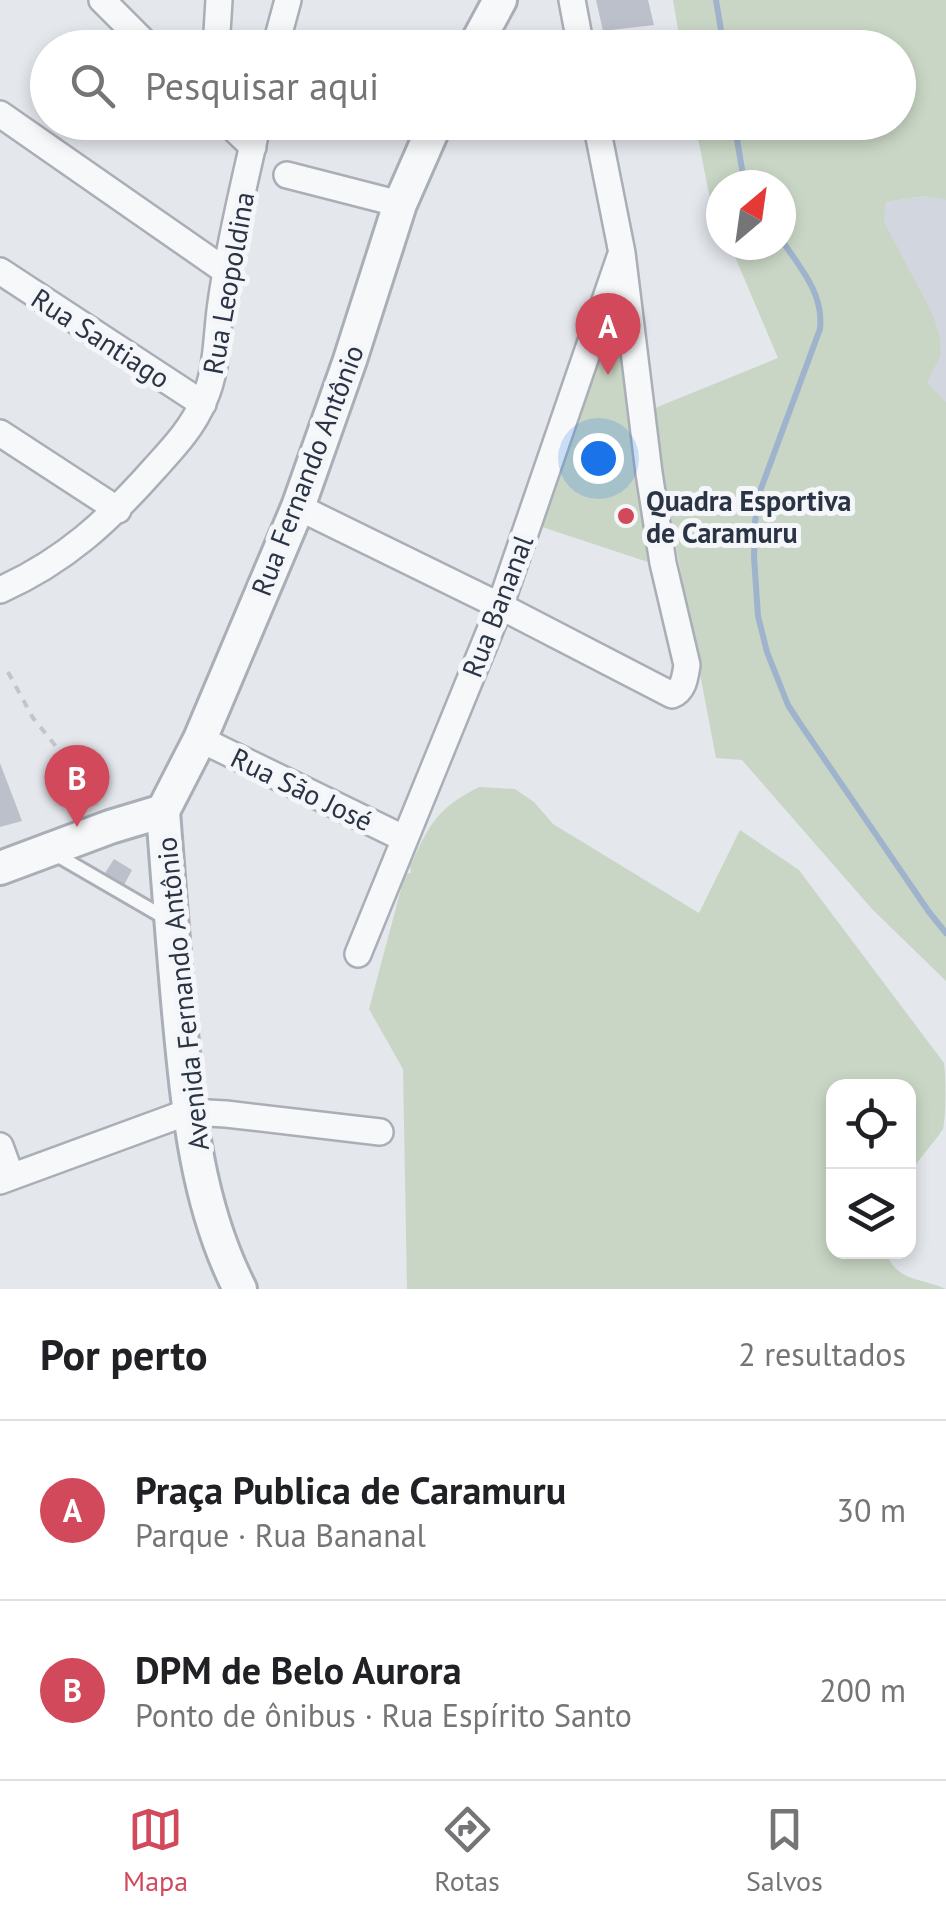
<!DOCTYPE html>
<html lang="pt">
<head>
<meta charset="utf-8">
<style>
  :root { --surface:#fff; --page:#f2f2f2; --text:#202124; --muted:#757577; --line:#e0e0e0; --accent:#d1495b }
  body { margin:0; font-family:"PT Sans",sans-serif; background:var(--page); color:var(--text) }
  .controls { position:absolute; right:30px; bottom:30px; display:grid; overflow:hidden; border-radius:20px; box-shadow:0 5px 15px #0003 }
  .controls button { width:90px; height:90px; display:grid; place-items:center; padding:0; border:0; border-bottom:2px solid var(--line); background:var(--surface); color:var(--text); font:50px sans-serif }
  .compass { position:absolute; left:706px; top:170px; width:90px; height:90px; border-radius:50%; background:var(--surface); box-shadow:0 5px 15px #0003; rotate:29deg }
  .you { position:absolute; left:598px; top:458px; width:35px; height:35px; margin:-25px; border:8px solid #fff; border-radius:50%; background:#1a73e8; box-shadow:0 0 0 15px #1a73e833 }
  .badge { display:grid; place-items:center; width:65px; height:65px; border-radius:50%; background:var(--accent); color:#fff; font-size:32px; font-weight:700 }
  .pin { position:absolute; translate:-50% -82px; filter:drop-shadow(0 2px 5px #0008) }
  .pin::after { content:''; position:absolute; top:52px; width:35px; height:30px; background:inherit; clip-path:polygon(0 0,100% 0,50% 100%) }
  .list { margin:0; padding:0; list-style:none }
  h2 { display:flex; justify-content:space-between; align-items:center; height:130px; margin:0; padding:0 40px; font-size:42px }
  h2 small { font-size:32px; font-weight:400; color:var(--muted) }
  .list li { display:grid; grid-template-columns:65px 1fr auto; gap:30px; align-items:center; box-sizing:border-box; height:180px; padding:0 40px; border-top:2px solid var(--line) }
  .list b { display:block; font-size:38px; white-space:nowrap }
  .list p { margin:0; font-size:32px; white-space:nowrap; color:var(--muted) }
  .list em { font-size:32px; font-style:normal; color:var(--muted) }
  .icon { flex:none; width:55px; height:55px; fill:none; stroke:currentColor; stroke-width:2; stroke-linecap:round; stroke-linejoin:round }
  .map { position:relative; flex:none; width:946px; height:1289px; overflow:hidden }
  .search { position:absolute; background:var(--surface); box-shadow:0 5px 15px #0003; left:30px; right:30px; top:30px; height:110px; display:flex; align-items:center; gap:25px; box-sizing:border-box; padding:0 35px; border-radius:55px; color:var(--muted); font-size:38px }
  .sheet { height:490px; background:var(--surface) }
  nav { display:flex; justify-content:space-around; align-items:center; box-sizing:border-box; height:140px; border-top:2px solid var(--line); background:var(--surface); font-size:28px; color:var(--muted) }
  nav a { display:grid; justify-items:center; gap:5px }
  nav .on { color:var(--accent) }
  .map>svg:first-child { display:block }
  .built { fill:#d2d6de }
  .green { fill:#c9d6c5 }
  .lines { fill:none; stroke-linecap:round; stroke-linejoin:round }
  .stream { stroke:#9fb4cc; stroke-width:6 }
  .building { fill:#bbc0ca }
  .service-casing { stroke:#a9aeb7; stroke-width:18 }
  .minor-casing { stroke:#a9aeb7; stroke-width:30 }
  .tertiary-casing { stroke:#a9aeb7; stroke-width:38 }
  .path { stroke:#c2c5cb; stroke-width:4; stroke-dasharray:8 8; stroke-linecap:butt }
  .service { stroke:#f7f8fa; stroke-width:12 }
  .minor { stroke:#f7f8fa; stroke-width:25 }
  .tertiary { stroke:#f7f8fa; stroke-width:32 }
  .poi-dot { fill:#d1495b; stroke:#f4f6f9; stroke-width:4 }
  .labels { text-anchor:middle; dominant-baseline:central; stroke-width:10; stroke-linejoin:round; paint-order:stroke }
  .street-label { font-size:28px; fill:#2b3445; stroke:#f4f6f9 }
  .poi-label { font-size:28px; font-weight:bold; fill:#2b3445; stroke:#f4f6f9; text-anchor:start }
</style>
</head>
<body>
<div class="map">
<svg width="946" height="1289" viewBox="0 0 946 1289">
  <rect width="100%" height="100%" fill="#e4e7ec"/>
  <path class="built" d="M924 196 946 200V402L927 382 900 257 883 222 886 202Z"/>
  <path class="green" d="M673 0H946V200L924 196 886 202 884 222 933 315 940 337 941 355 927 382 946 402V981L872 909 742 760 716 758 650 410 778 358 730 245H781V185H721V224L709 194 695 123 898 122V48L681 47Z
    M620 266 657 565 533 524Z
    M479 787 515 789 534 802 553 824 699 913 740 830 799 870 944 1063C946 1077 946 1118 943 1129 932 1146 918 1158 909 1176L908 1086H834V1252H886C896 1282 922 1278 946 1289H407L403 1069 369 1009 405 874 411 873 410 866C430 824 436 809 479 787Z"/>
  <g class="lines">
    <path class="stream" d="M716 0 724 48
      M734 122 742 169 748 185
      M781 239C800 268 824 293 820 329L759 494 755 522 754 557 758 616 767 652 788 705 799 722 929 912 946 933"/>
  </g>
  <path class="building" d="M596 0H648L654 25 603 31Z
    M0 763 22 821 0 827Z
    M114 859 132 870 124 885 105 873Z"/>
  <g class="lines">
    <g class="service-casing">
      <path id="service" d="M55 854 167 919"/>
    </g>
    <g class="minor-casing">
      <path id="minor" d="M102 0 150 48
        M572 0 581 48
        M216 48 219 0
        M275 48 288 0
        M0 114 227 272
        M227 122 253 147
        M287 175 400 204
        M0 271 203 404
        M0 433 118 510
        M298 507 500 606 672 695C684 690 685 677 687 665L663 563 649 473 622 253 596 122
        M0 590C65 561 108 521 155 468 174 447 193 427 204 400 218 369 216 336 221 303 229 244 245 181 258 122
        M200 739 405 839
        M358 954 500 606 620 257
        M0 1146 11 1176
        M0 1181 188 1112 226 1114 380 1132"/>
    </g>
    <g class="tertiary-casing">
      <path id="tertiary" d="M474 48 500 0
        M163 811 200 739 298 507 350 360 400 204 436 122
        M163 811C168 878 173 945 179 1012 188 1106 196 1203 240 1289
        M0 868 110 827 163 811"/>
    </g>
    <path class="path" d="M8 672 33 718 63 755 97 805"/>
    <use href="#service" class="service"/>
    <use href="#minor" class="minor"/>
    <use href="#tertiary" class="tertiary"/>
  </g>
  <circle class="poi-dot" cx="626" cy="516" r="10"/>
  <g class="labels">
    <g class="street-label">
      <text transform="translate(228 283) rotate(-80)">Rua Leopoldina</text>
      <text transform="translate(101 338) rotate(33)">Rua Santiago</text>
      <text transform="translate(307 470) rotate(-69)">Rua Fernando Antônio</text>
      <text transform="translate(497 606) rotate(-69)">Rua Bananal</text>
      <text transform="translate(302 789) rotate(26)">Rua São José</text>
      <text transform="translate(182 994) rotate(-96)">Avenida Fernando Antônio</text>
    </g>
    <g class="poi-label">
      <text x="646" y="500">Quadra Esportiva<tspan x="646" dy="32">de Caramuru</tspan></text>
    </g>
  </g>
</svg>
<div class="controls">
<button><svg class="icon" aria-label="locate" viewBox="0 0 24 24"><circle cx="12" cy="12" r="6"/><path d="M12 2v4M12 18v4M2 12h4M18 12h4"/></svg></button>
<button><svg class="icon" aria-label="layers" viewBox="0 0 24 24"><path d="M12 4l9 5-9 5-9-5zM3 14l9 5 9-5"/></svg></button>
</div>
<svg class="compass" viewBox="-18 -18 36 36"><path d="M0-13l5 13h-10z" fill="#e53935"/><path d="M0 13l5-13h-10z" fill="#757577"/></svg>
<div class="you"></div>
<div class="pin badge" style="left:608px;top:375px">A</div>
<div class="pin badge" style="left:77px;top:827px">B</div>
<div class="search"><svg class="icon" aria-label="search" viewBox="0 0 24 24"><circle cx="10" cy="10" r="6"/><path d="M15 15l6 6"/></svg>Pesquisar aqui</div>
</div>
<section class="sheet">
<h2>Por perto<small>2 resultados</small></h2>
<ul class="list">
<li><span class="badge">A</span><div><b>Praça Publica de Caramuru</b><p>Parque · Rua Bananal</p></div><em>30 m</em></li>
<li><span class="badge">B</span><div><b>DPM de Belo Aurora</b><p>Ponto de ônibus · Rua Espírito Santo</p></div><em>200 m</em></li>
</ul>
</section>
<nav>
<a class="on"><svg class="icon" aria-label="map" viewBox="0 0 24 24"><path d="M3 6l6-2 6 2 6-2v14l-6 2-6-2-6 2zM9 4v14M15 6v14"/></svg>Mapa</a>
<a><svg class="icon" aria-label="directions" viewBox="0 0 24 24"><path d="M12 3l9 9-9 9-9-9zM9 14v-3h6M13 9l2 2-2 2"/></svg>Rotas</a>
<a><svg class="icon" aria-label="saved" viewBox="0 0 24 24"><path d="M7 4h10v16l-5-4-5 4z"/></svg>Salvos</a>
</nav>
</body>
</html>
